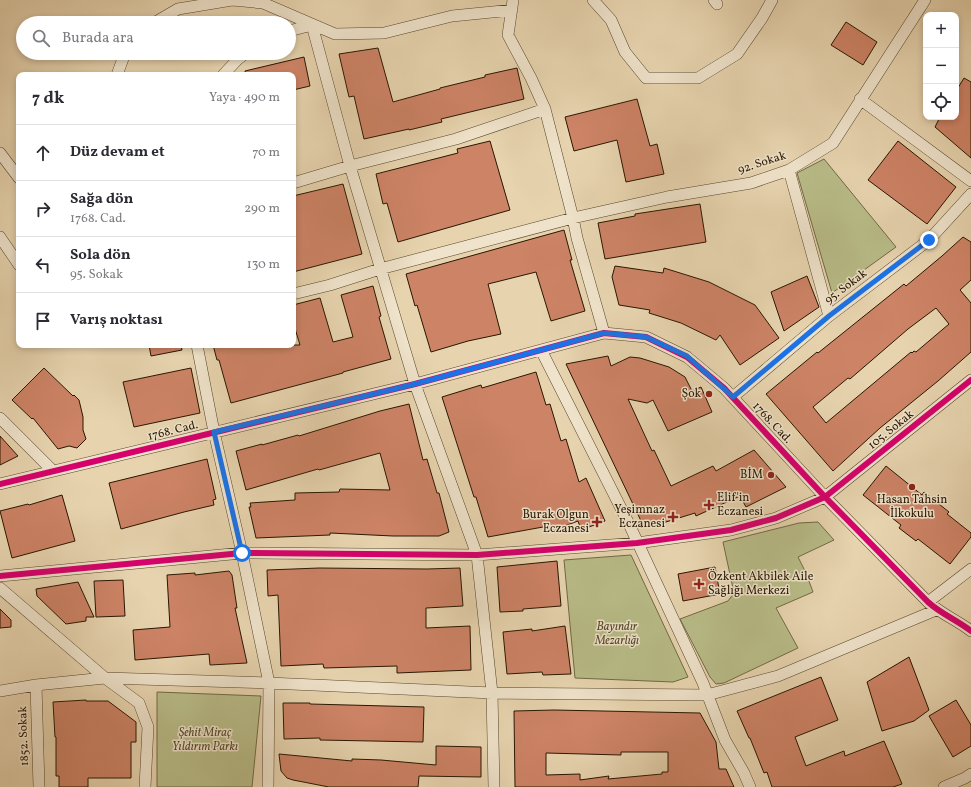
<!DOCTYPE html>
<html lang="tr">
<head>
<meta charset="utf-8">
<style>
  :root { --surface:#fff; --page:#f7f7f7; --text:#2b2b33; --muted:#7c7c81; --line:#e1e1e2 }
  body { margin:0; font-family:Vollkorn,serif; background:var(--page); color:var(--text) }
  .controls { position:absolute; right:12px; top:12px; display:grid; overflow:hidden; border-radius:8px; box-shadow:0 2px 6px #0003 }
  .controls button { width:36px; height:36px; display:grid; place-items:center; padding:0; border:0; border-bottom:1px solid var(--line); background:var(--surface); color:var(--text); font:20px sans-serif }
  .stop { position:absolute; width:12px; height:12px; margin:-9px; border:3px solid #1a73e8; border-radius:50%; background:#fff }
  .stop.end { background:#1a73e8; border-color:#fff; box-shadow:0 1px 4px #0008 }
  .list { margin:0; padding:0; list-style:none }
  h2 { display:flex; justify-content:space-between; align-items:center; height:52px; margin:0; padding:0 16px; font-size:17px }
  h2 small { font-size:13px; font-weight:400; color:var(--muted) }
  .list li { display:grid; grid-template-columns:26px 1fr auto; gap:12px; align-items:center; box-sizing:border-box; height:56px; padding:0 16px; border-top:1px solid var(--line) }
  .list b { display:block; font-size:15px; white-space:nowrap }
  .list p { margin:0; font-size:13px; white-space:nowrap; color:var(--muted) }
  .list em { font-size:13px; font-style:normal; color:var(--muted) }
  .icon { flex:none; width:22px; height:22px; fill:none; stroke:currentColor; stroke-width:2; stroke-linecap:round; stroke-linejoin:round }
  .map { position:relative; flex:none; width:971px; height:787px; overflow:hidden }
  .search { position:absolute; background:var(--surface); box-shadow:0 2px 6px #0003; left:16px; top:16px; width:280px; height:44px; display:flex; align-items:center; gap:10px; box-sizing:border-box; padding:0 14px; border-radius:22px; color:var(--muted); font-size:15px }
  .panel { position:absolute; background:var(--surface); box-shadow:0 2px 6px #0003; left:16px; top:72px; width:280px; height:276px; border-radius:8px }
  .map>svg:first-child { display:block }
  .green { fill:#b8bc88; stroke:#706944 }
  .building { fill:#cd8366; stroke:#291600; fill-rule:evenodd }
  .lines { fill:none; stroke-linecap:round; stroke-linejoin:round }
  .minor-casing { stroke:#58462c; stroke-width:12 }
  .minor { stroke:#efe3cb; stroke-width:11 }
  .cycleway-casing { stroke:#efe3cb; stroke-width:8 }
  .cycleway { stroke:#d6006c; stroke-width:6 }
  .route { stroke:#1a73e8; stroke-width:5 }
  .poi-dot { fill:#8f2418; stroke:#efe3cb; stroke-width:1.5 }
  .labels { text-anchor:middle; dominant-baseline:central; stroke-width:3; stroke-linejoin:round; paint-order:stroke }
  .street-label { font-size:12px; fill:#291600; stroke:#efe3cb }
  .poi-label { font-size:12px; fill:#291600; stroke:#efe3cb; text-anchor:end }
  .park-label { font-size:12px; font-style:italic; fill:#544829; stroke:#efe3cb }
</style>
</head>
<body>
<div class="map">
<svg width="971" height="787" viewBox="0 0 971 787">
  <rect width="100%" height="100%" fill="#e7d4af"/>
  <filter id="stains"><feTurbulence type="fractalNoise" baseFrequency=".005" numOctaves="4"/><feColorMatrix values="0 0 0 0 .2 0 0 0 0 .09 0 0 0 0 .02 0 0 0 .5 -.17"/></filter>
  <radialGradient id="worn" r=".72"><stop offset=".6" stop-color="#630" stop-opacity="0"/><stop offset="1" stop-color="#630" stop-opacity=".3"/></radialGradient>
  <path class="green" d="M824 159 896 247 832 293 797 173Z
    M818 522 834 540 798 557 806 573 813 592 776 608 798 648 724 683 716 684 710 677 680 619 728 601 734 593 723 542 799 523Z
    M631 555 688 677 673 682 575 678 564 560Z
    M157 692 261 696 252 787H157Z"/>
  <path class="building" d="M846 22 877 42 863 65 831 45Z
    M378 48 393 102 440 89V88L485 77V75L517 68 524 99 441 119 442 122 409 130V129L364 139 354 96 349 97 339 54Z
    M304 57 310 86 293 90V75H246L245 71Z
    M964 78 971 82V158L935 127 940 117H956V91Z
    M637 99 650 146 657 144 664 174 626 182 617 140 574 151 565 117Z
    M490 141 510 210 398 242 387 203 383 204 376 174 458 153 457 149Z
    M898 141 956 187 927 224 868 180Z
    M343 184 362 254 293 272V196Z
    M700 204 706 242 605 259 598 223 635 216V214Z
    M564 230 572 260H570L585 311 551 321 536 272 488 284 501 334 468 341 431 352 417 305 415 306 406 274Z
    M963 237 971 242V280L960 290 971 303V352L938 381 880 428 833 471 766 394 817 352 818 353 904 284 906 286 942 256ZM936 308 949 324 916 352 914 351 912 353 911 352 826 423 813 407 848 378 850 379 908 329Z
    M615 266 663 273 664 268 709 282 755 305 779 338 740 365 720 335 716 340 681 323 649 313 650 310 619 305 612 277Z
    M807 276 819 307 784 331 771 292Z
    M373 286 381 316 379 317 391 359 343 372V373L231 403 219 360H217L213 345H300L293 322V305L320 298 333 342 353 337 341 295Z
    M149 345H181L182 350 151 356Z
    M608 356 611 366 630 357 640 358 669 367 685 377 692 391 701 387 712 412 668 431 653 400 647 403 628 399 652 451 654 450 671 486 713 466 716 471 754 450 786 487 746 507 740 496 696 516 695 513 653 526H647L642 523 566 364Z
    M44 368 73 396 74 395 79 400 83 417V430L86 439 77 448 69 446 58 449 33 418 32 419 12 400Z
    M191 368 200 413 134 427 123 382Z
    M536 372 546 405 550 404 561 441 566 439 579 482 586 478 605 521 581 530 578 521 546 533 543 527 488 537 476 497H474L442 397 481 385 482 388Z
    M409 404 423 460 427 459 437 493H439L449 532 439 536H393L330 533V535L256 538 249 507H251L250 503 295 500V493L339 492 340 489 390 490 380 453 319 470 318 469 246 490 236 451 262 444V445L298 435 299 436 380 411Z
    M0 436 18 456 0 465Z
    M207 459 216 499 213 500 214 505 184 512 121 529 109 483Z
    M886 466 922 495 924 492 949 512 947 514 971 533V537L950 564 918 539 916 541 899 528 901 525 863 495Z
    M62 495 75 541 12 558 0 511 28 504 29 505Z
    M557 561 561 606 523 609V611L500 612 497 567Z
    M715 567 720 594 683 601 678 574Z
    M319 568 427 569 460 568 463 606 426 608V628L470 626 471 670 397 673V666L324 668 323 664 281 666 278 595 268 596 267 570Z
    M229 571 232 575 237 608H235L247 663 210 665 209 654 135 660 133 630 170 627 167 575 195 573V575Z
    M123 580 125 616 96 617 94 581Z
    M78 582 94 617H86V621L66 624 37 596 36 589Z
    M0 609 11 620V627L0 628Z
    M565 626 571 674 543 675 542 672 507 674 503 632 532 629V631Z
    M909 657 929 710 914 721 882 731 867 682Z
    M821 677 838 720 795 737 806 766 844 751 845 756 884 741 902 784 893 787H772L767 772 764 773 750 738H749L737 711Z
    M86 700V701H108L136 722V742H131V778H88V787H59V776H56V737H55L53 702Z
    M956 700 971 725V746L953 757 929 716Z
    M283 703H310V704L424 707 423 742 320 740V738L284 739Z
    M554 710 700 713 716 742 719 769H726L734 787H515L514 711ZM621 752H668V772H662V774L608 779 609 776 580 780V774L546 775V753L621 755Z
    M436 746 481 747V777L419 776 418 787H329L293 780 287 778 281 771 279 754 352 761V759L381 760 436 765Z"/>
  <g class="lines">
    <g class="minor-casing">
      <path id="minor" d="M233 0 263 3 335 34 384 33 452 16 512 10
        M513 0 508 35 531 78 545 109 573 218 577 238 604 333
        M593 0 611 20 625 52 646 78H698L737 54 762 18 772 0
        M714 0 717 4
        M154 23 178 9 232 0
        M289 31 312 25 350 166 415 384 477 555 492 693 494 787
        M117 75 125 53
        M223 75 238 59 246 53
        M860 99 971 181
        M0 153 19 178
        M789 170 829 316
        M293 183 350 166 456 139 545 109
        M0 237 19 265
        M293 294 330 285 380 269 573 218 667 197 751 183 789 170 833 143 925 0
        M197 345 214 432 242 553 269 683 268 787
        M541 350 629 524 703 683 725 740 744 773 750 787
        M733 397 829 316 929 240 971 194
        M0 418 53 471
        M0 484 415 384 604 333 646 337 687 357 724 388 825 497 928 602C941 614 957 620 971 631
        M0 576 242 553 477 555 637 543 731 530 776 518 825 497 971 380
        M0 588 105 678 139 703 148 727 145 787
        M928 602 971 569
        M36 685 39 787
        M0 691 36 685 105 678 269 683 492 693 707 695 778 676 936 610
        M944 787 965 778 971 774"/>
    </g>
    <use href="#minor" class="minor"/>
    <g class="cycleway-casing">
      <path id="cycleway" d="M0 484 415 384 604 333 646 337 687 357 724 388 825 497 928 602C941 614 957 620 971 631
        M0 576 242 553 477 555 637 543 731 530 776 518 825 497 971 380"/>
    </g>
    <use href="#cycleway" class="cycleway"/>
  </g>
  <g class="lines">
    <path class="route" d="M242 553 214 432 415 384 604 333 646 337 687 356 733 397 829 316 929 240"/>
  </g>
  <g class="poi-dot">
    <circle cx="709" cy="394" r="4"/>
    <circle cx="771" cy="475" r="4"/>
    <circle cx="912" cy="487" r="4"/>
    <path d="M707 499h4v4h4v4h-4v4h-4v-4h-4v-4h4z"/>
    <path d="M671 511h4v4h4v4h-4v4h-4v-4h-4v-4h4z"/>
    <path d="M595 516h4v4h4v4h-4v4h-4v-4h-4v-4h4z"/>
    <path d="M697 578h4v4h4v4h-4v4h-4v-4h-4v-4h4z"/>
  </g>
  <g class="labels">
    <g class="street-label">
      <text transform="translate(762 163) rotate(-18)">92. Sokak</text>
      <text transform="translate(846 287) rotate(-37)">95. Sokak</text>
      <text transform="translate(772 423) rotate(47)">1768. Cad.</text>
      <text transform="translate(891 430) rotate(-39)">105. Sokak</text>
      <text transform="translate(173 431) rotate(-14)">1768. Cad.</text>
      <text transform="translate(24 736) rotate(-92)">1852. Sokak</text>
    </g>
    <g class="poi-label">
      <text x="701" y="394">Şok</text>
      <text x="763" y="475">BİM</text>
      <text x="717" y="498" text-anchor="start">Elif'in<tspan x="717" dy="14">Eczanesi</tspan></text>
      <text x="912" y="500" text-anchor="middle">Hasan Tahsin<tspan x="912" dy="14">İlkokulu</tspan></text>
      <text x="665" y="510">Yeşimnaz<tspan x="665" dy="14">Eczanesi</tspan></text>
      <text x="589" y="515">Burak Olgun<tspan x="589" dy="14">Eczanesi</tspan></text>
      <text x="708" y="577" text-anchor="start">Özkent Akbilek Aile<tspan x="708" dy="14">Sağlığı Merkezi</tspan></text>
    </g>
    <g class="park-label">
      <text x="617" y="627">Bayındır<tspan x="617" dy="14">Mezarlığı</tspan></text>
      <text x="205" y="733">Şehit Miraç<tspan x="205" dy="14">Yıldırım Parkı</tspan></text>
    </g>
  </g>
  <rect width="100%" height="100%" filter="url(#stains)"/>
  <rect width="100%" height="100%" fill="url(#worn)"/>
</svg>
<div class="controls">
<button>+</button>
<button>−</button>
<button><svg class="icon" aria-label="locate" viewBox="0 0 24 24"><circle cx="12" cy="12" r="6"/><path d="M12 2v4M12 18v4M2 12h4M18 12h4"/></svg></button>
</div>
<div class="stop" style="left:242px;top:553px"></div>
<div class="stop end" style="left:929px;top:240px"></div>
<div class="search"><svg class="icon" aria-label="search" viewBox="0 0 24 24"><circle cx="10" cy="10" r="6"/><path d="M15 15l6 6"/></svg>Burada ara</div>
<section class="panel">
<h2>7 dk<small>Yaya · 490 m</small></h2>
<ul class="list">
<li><svg class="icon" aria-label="ahead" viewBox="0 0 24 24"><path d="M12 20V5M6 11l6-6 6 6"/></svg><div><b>Düz devam et</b></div><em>70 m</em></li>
<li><svg class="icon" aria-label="right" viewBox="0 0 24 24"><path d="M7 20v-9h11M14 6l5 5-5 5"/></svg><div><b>Sağa dön</b><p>1768. Cad.</p></div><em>290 m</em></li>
<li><svg class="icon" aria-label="left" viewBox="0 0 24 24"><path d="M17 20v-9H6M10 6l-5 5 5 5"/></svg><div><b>Sola dön</b><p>95. Sokak</p></div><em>130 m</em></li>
<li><svg class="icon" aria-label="arrive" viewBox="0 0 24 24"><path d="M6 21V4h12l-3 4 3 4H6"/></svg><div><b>Varış noktası</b></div></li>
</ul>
</section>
</div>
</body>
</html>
